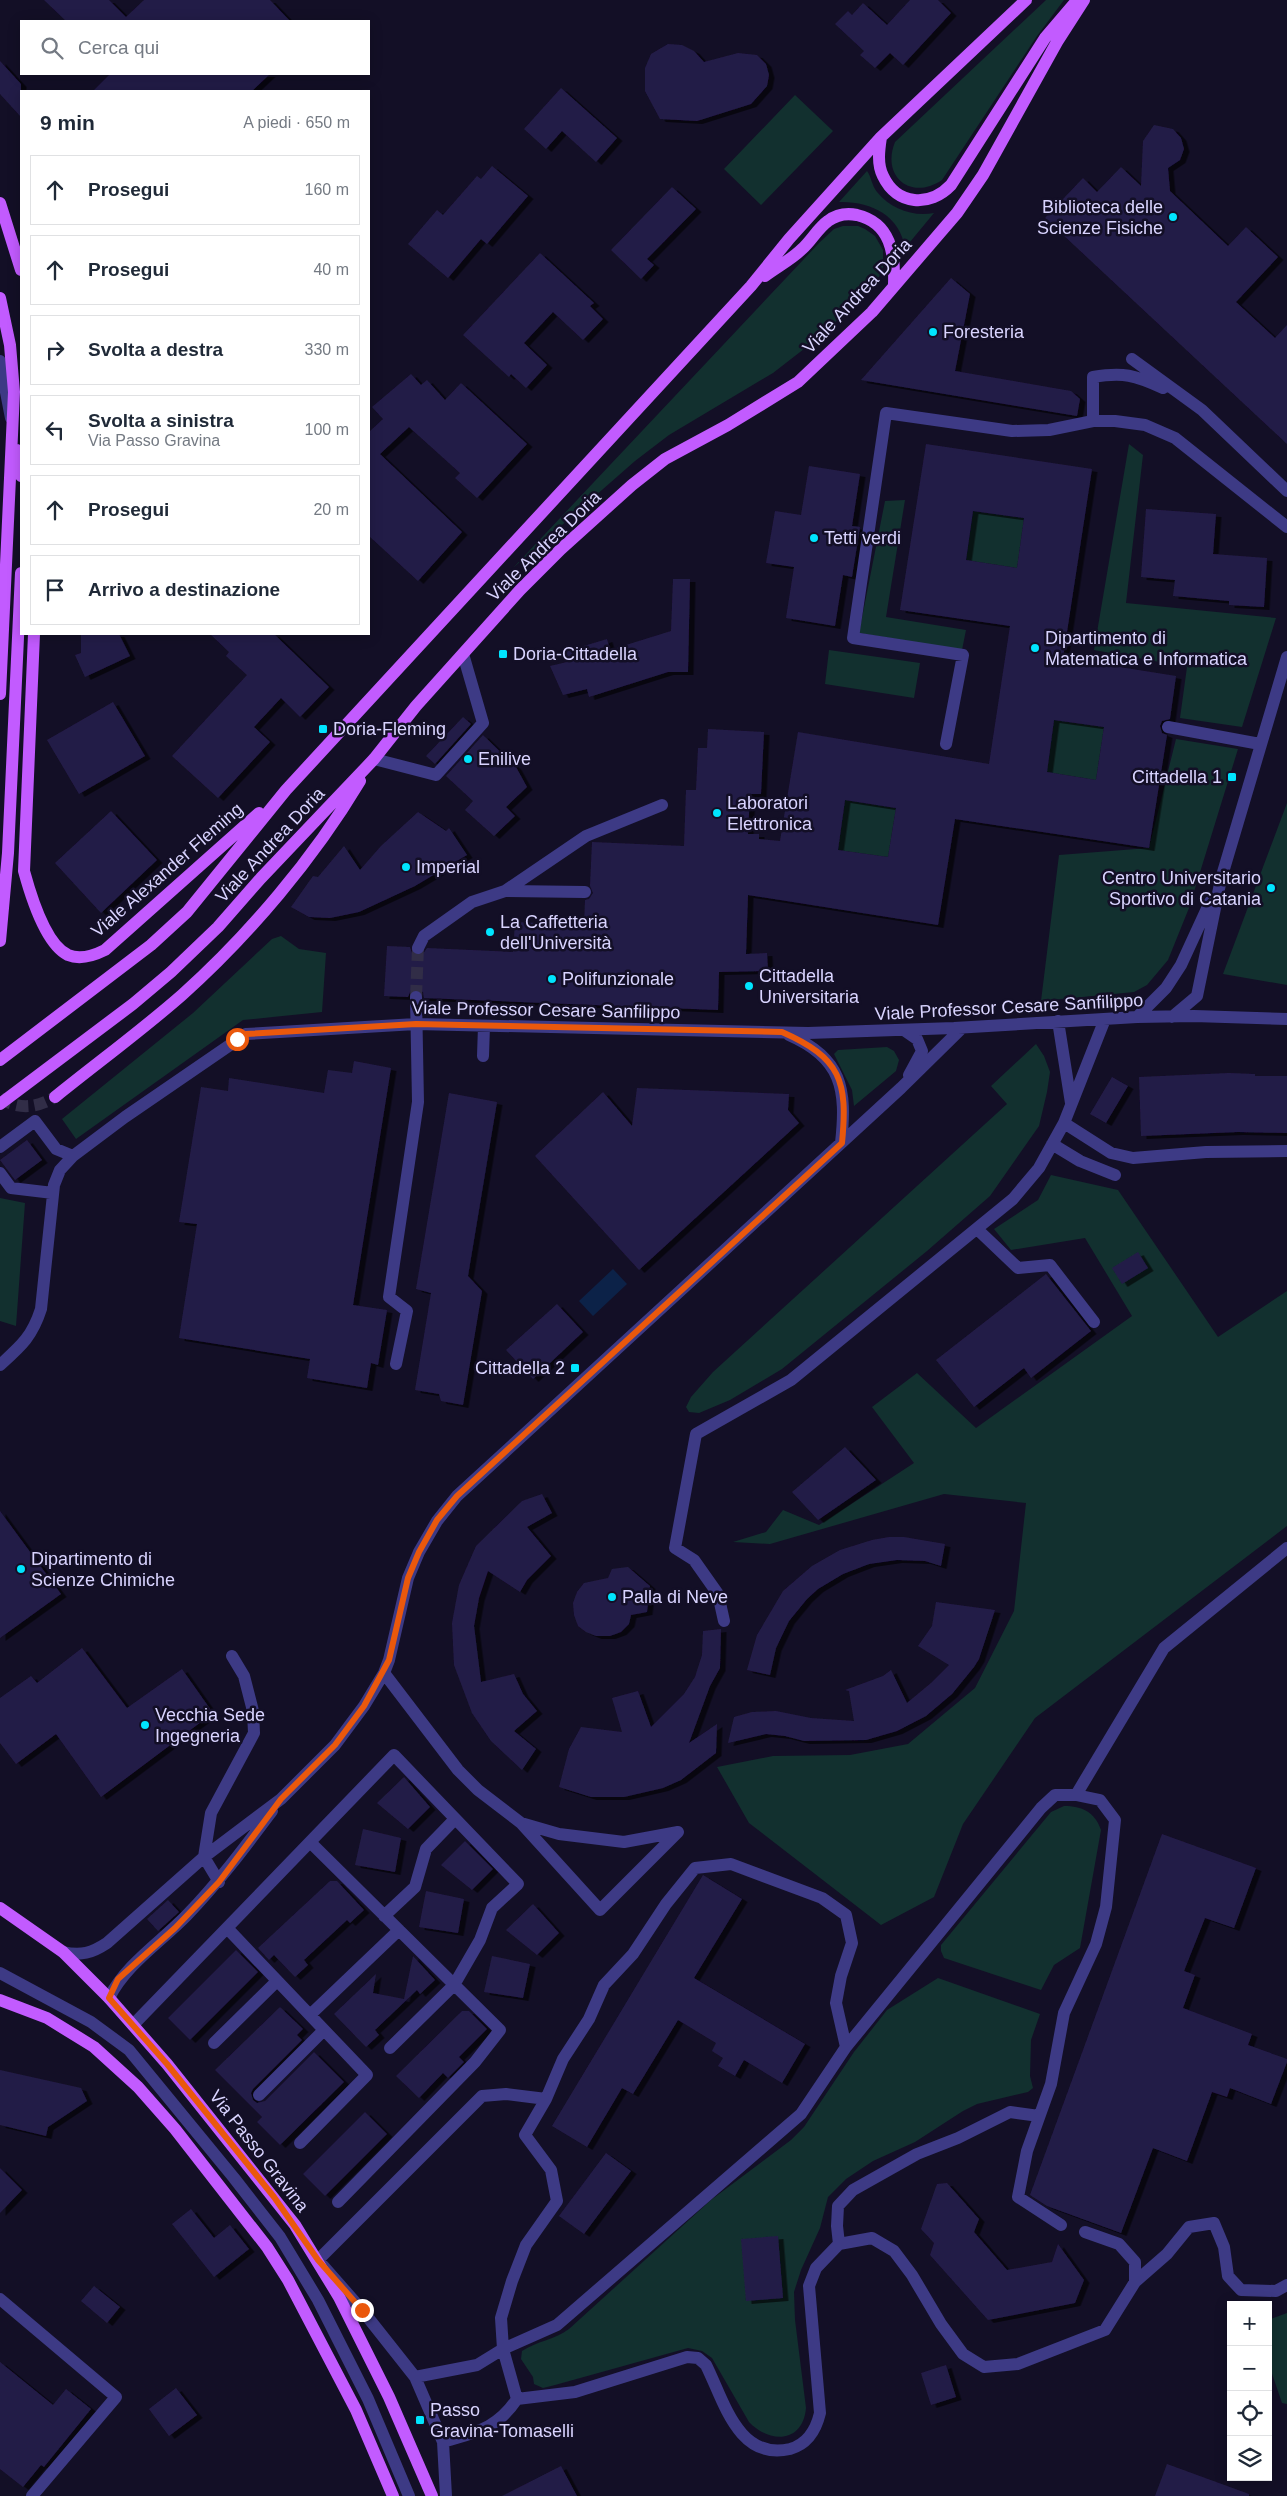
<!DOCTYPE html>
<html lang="it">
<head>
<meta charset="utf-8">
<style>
  :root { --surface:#fff; --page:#f6f6f7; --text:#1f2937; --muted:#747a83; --line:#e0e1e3 }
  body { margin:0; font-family:Helvetica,sans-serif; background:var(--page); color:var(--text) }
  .controls { position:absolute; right:15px; bottom:15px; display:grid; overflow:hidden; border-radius:0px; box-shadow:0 2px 12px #0003 }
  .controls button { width:45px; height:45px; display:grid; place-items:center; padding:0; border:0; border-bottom:1px solid var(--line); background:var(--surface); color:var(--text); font:25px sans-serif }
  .stop { position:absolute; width:15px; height:15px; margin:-11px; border:4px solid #ea580c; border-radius:50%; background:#fff }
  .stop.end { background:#ea580c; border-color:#fff; box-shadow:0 1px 5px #0008 }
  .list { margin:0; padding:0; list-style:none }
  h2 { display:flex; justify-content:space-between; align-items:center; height:65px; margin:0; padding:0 20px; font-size:21px }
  h2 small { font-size:16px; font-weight:400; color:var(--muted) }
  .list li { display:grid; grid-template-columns:32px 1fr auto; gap:15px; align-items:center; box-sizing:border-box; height:70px; margin:0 10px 10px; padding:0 10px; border:1px solid var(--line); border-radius:0px }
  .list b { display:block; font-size:19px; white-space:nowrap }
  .list p { margin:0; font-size:16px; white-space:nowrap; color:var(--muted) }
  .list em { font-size:16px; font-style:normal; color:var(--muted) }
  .icon { flex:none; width:28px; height:28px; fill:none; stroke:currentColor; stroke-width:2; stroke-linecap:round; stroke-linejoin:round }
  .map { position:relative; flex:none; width:1287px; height:2496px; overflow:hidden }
  .search { position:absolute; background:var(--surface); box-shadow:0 2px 12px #0003; left:20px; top:20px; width:350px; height:55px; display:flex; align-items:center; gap:12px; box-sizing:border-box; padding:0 18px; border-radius:0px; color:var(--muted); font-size:19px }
  .panel { position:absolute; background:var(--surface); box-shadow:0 2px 12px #0003; left:20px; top:90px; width:350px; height:545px; border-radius:0px }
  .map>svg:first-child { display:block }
  .green { fill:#12302f }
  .water { fill:#0c2248 }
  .building { fill:#241b47; fill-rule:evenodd; filter:url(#shadow) }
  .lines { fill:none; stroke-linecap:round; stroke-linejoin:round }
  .minor-tunnel { stroke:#312d47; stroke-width:12; stroke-dasharray:12 6; stroke-linecap:butt }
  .major-tunnel { stroke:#312d47; stroke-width:12; stroke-dasharray:12 6; stroke-linecap:butt }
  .minor { stroke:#3d3a85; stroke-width:12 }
  .major { stroke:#c25bff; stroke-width:12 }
  .route { stroke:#ea580c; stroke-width:6 }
  .poi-dot { fill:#00e5ff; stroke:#130f26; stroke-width:2 }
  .labels { text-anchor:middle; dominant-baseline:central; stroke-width:5; stroke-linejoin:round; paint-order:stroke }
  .poi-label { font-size:18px; fill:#d9d4ff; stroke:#130f26; text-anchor:start }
  .street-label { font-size:18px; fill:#d9d4ff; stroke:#130f26 }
</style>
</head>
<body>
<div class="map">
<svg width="1287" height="2496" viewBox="0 0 1287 2496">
  <defs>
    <filter id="shadow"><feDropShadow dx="5.5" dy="3" stdDeviation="0" flood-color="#0009"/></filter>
  </defs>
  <rect width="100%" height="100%" fill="#130f26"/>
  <path class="green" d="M1046 0H1064L1037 36 942 180C911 201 881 177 895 142Z
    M795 95 833 131 761 205 724 169Z
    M867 171C871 176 872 186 877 192 891 209 913 217 934 213L905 248C900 215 870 201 839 202Z
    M843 226H858L865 229 875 236 883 250V267L879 277 866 292 822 335 773 373 669 435 635 461 513 568 820 242 834 229Z
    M1129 444 1143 455 1126 603 1276 618 1242 727 1180 718 1187 667 1094 650Z
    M905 500 886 617 966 630 962 650 859 633 885 501Z
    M973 511 1024 518 1017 568 966 560Z
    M829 650 920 663 914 698 825 684Z
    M1054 720 1104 727 1096 780 1047 772Z
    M1176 739 1238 749 1189 908 1168 960 1147 985 1134 992 1041 1001 1059 855 1149 848Z
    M845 800 896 808 888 857 838 850Z
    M1287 803V985L1223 974Z
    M281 936 299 949 326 953 322 1012 243 1020 76 1139 62 1119 193 1013 272 939Z
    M1036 1044 1044 1056 1050 1072 1047 1092 1039 1126 990 1196 927 1251 782 1369 730 1400 699 1413 689 1412 686 1407 691 1397 713 1372 1007 1104 991 1086Z
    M887 1047 894 1051 899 1060 896 1071 854 1106 852 1090 834 1054 838 1050Z
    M1051 1175 1118 1190 1218 1337 1287 1291V1526L1035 1718 963 1824 934 1897 881 1925 749 1823 717 1767 773 1756 850 1755 908 1744 975 1688 1014 1611 1026 1503 944 1494 770 1544 733 1542 766 1532 783 1510 819 1525 914 1463 872 1407 917 1373 976 1428 1132 1316 1085 1238 1011 1250 994 1229 1038 1200Z
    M0 1198 25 1203 16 1326 0 1321Z
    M1064 1806C1082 1806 1095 1812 1101 1830L1080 1948 1054 1965 1041 1990 944 1958 941 1951V1945L1051 1812Z
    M938 1978 1040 2014 1031 2040 1030 2076 1033 2088 1028 2092 977 2104 963 2111 915 2142 873 2161 846 2179 828 2197 820 2228 801 2270 794 2292 795 2320 806 2408C803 2443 770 2444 749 2422L712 2358 702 2351 688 2348 555 2385 543 2388 534 2384 533 2377 521 2359 522 2351C537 2341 554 2340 569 2329L711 2200 791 2140 804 2127 854 2052 887 2010Z
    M1287 2313V2404L1282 2403 1268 2362V2320Z"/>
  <path class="water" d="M613 1269 627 1284 593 1316 579 1301Z"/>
  <path class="building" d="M44 0H109L126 17 144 0H270L290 21H66Z
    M910 0H938L951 13 903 65 890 53 875 68 860 55 864 51 835 24 848 11 852 15 863 3 887 25Z
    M668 44 682 45 694 51 704 62 738 53 757 55 766 64 769 75 767 86 751 104 697 121 660 119 645 91V68L651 54Z
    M0 61 21 84V117L0 94Z
    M110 74H270L252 91H93Z
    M561 88 617 138 596 162 562 131 546 149 524 129Z
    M1154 125 1173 129 1181 138 1184 149 1180 160 1168 168 1170 191 1228 246 1246 227 1278 257 1236 302 1275 338 1287 325V444L1045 218 1083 178 1097 192 1121 167 1141 186 1143 141Z
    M492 166 528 196 487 244 481 239 448 278 408 244 437 210 443 215 477 176 481 179Z
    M672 187 696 209 647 259 654 265 641 279 611 250Z
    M540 253 594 303 590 306 603 319 583 340 553 312 524 343 547 365 526 388 511 374 509 377 463 335Z
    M951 278 970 294 955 371 1071 391 1080 399 1077 416 861 380Z
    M411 374 421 385 427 380 445 400 461 383 527 444 477 498 455 478 460 473 409 427 380 454 462 532 418 581 369 536V432L383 419 372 407Z
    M926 444 1092 469 1063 658 1176 676 1170 719 1162 721 1160 726 1162 733 1167 735 1149 848 955 819 938 925 748 895 746 954 767 953 768 971 719 972 718 1010 424 998 423 992 416 989 411 990 408 997 384 996 387 946 410 947 412 953 418 956 423 954 427 948 513 952 515 922 584 925 585 900 589 899 593 893 590 886 592 842 684 846 686 790H696L698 748H707L708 729 764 732 761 794H750L748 834H759V839L780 841 798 732 989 764 1010 626 900 610ZM973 511 1024 518 1017 568 966 560ZM1054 720 1104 727 1096 780 1047 772ZM845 800 896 808 888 857 838 850Z
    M809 466 860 474 852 526 860 527 852 577 843 575 835 626 786 618 794 567 766 563 775 511 801 515Z
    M1146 509 1216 514 1213 554 1267 558 1264 607 1229 605V601L1173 596 1175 580 1141 577Z
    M673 579H690L688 672H668L589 697 587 689 563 695 550 666 567 662 564 652 607 639 610 650 671 631Z
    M81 634H119L130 656 85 677 75 655 81 653Z
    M210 634H274L329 687 300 717 281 698 254 727 270 742 218 798 172 756 247 675 226 656 229 652Z
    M113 702 145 756 79 794 47 740Z
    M463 717 471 724 435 764 426 756Z
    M483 735 516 767 527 787 506 807 515 816 494 836 465 810 473 801 446 776Z
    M111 811 157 860 101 913 55 863Z
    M418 812 446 831 449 828 467 855 415 886 359 912 330 918 309 917 291 907 313 876 318 877 344 846 360 870 381 846Z
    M354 1061 391 1068 353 1305 387 1310 378 1365 371 1363 367 1388 307 1378 310 1359 179 1338 197 1224 179 1222 201 1087 228 1091 229 1078 324 1093 328 1070 352 1073Z
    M1229 1073 1255 1074V1076H1287V1133L1238 1132 1141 1136 1139 1077Z
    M1112 1077 1128 1086 1106 1123 1090 1114Z
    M637 1088 789 1094 788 1110 799 1123 639 1270 535 1156 603 1092 632 1126Z
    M449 1093 497 1102 468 1276 482 1291 463 1405 441 1401 439 1394 415 1390 431 1293 416 1289Z
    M27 1140 42 1160 15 1180 0 1160Z
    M1138 1252 1148 1268 1122 1284 1112 1268Z
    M1046 1274 1091 1331 1031 1378 1024 1368 974 1407 936 1360Z
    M557 1304 583 1332 533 1379 506 1350Z
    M845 1447 876 1480 818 1520 792 1492Z
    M542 1494 552 1513 527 1527 551 1556 527 1580 520 1592 488 1571 479 1598 474 1626 481 1682 514 1674 523 1694 537 1711 514 1731 536 1749 522 1770 491 1741 472 1713 454 1665 452 1623 459 1585 476 1546 522 1501Z
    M0 1511 61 1594 0 1638Z
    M889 1537H904L945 1544 941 1566 925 1561 897 1560 869 1564 843 1574 818 1589 807 1599 789 1621 776 1648 770 1675 747 1670 757 1635 783 1591 812 1566 840 1550 872 1540Z
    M628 1567 650 1586 647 1612 631 1615 629 1624 621 1632 610 1636H596L586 1632 578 1626 574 1615 573 1603 577 1592 584 1583 608 1578 612 1569Z
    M936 1602 995 1610 979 1659 974 1667 952 1694 926 1716 897 1731 866 1740 804 1741 785 1736 766 1734 728 1743 734 1717 752 1712 776 1711 811 1718 854 1721 849 1691 845 1690 883 1676 891 1670 907 1703 931 1683 949 1665 918 1646 932 1626Z
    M721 1629 720 1668 710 1686 689 1743 717 1724 716 1753 681 1780 663 1788 624 1797H591L559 1787 569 1749 581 1727 622 1732 612 1698 638 1691 651 1727 684 1694 695 1677 702 1655 703 1631Z
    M82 1648 127 1708 182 1669 213 1713 101 1797 56 1734 16 1764 0 1743V1698L31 1676 37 1683Z
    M404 1777 430 1807 408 1829 377 1803Z
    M363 1829 401 1838 395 1872 355 1865Z
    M1162 1834 1256 1868 1234 1928 1205 1918 1184 1971 1195 1975 1183 2008 1252 2034 1248 2045 1287 2059V2062L1271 2104 1230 2088 1227 2097 1212 2092 1187 2161 1153 2148 1121 2233 1047 2206 1030 2195Z
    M465 1841 493 1869 472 1890 441 1865Z
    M703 1875 742 1899 694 1978 805 2044 782 2083 744 2060 735 2076 718 2066 723 2058 712 2051 716 2043 678 2020 633 2094 622 2088 587 2147 552 2126Z
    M330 1881H337L364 1910 350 1923 347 1920 304 1960 308 1965 295 1977 274 1955 269 1960 258 1948Z
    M426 1891 464 1899 458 1933 419 1927Z
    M168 1900 179 1912 158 1931 147 1919Z
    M533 1904 559 1933 537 1955 506 1930Z
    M236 1950 258 1972 190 2040 168 2018Z
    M413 1956 435 1980 420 1994 417 1990 375 2030 379 2035 366 2047 334 2014 376 1974 373 1993 404 1999Z
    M492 1956 530 1964 523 1998 484 1992Z
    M280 2007 303 2029 297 2035 302 2040 253 2089 251 2093 253 2100 257 2103 265 2101 314 2052 344 2082 280 2145 257 2122 262 2117 215 2070Z
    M462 2011H469L487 2029 459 2057 464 2062 448 2078 443 2073 419 2098 396 2076Z
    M0 2070 81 2088 87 2101 48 2127 46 2136 0 2125Z
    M365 2112 387 2134 325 2196 303 2174Z
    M606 2153 631 2171 584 2234 559 2216Z
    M0 2168 22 2190 0 2213Z
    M947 2183 979 2219 974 2232 1007 2270 1052 2262 1058 2244 1084 2280 1075 2303 988 2320 930 2255 934 2243 921 2229 937 2184Z
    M191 2209 214 2238 230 2225 249 2249 214 2277 172 2224Z
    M778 2236 783 2298 746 2301 741 2239Z
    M94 2286 120 2307 107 2323 81 2301Z
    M0 2362 53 2405 66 2389 91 2409 44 2467 41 2465 23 2487 0 2469Z
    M946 2365 956 2397 931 2405 921 2373Z
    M176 2388 197 2415 169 2436 149 2409Z
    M1167 2464 1249 2494V2496H1155Z
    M561 2466 577 2496H502Z"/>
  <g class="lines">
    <path class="minor-tunnel" d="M416 997 418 948"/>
    <path class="major-tunnel" d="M0 1098C18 1110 37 1108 55 1097"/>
    <path class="minor" d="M1132 359 1202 410 1287 491
      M0 361 11 418
      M1093 421V377C1123 372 1135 375 1163 388
      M1168 727 1260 744
      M946 744 963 655 853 638 886 413 1012 431 1049 430 1093 421H1115L1145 425 1175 438 1287 527
      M374 759 436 775 483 723 463 654
      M505 891 585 892
      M418 948 424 936 472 902 505 891 586 836 662 805
      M1137 1017 1166 988 1181 965 1210 902
      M1172 1017 1197 996 1221 879 1287 657
      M1058 1021 1071 1103
      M904 1030 917 1039 922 1051 909 1075
      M789 1035C842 1058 847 1089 841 1143
      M483 1056 484 1026
      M1064 1123 1111 1153 1133 1158 1206 1152 1287 1151
      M1052 1144 1080 1161 1115 1175
      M0 1147 35 1121 56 1149 73 1156
      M0 1173 11 1188 53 1193
      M977 1229 1018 1268 1050 1265 1094 1322
      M396 1364 407 1311 389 1297 418 1102 416 997
      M0 1365C21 1346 32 1337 41 1309L54 1185 60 1170 73 1156 125 1117 246 1034 416 1024 808 1033 954 1028 1137 1017 1194 1016 1287 1019
      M724 1621 718 1594 694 1560 675 1548 696 1434 791 1380 1013 1199 1039 1168 1064 1123 1105 1019
      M384 1673 458 1770 478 1790 521 1823 559 1834 624 1842 678 1832 600 1910 521 1823
      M1076 1795 1164 1648 1287 1548
      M310 1842 500 2030 475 2062 338 2202
      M219 1882 204 1857 211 1813 254 1733 253 1711 244 1676 232 1656
      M384 1916 415 1887 426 1849 455 1819
      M227 1928 367 2075 300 2143
      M63 1952C81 1956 92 1953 107 1943L204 1857 281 1799 335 1745 364 1706 384 1673 389 1660 408 1578 419 1552 437 1521 457 1496 901 1088 962 1028
      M0 1973 91 2022 129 2050 234 2178 280 2237 318 2300 368 2399 409 2496
      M109 1998C126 1964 161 1942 187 1915 219 1882 245 1847 272 1811
      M310 2015 399 1930
      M133 2025 394 1755 518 1884 492 1908 480 1940 454 1985 390 2048
      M214 2043 277 1981
      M259 2095 324 2030
      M546 2099 506 2094 482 2096 318 2260 362 2310 415 2377 477 2365 503 2349 501 2318 512 2281 526 2245 557 2201 551 2170 525 2135 546 2099 563 2059 589 2019 604 1985 633 1954 666 1904 695 1868 731 1864 822 1898 846 1915 852 1943 841 1976 836 2003 846 2047
      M1061 2225 1018 2197 1027 2151 1051 2084 1064 2013 1096 1944 1106 1907 1115 1820 1100 1800 1076 1795H1055L1041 1808 846 2047 801 2114 557 2325 503 2349 517 2399 575 2392 687 2357 698 2358 706 2365C724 2401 738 2461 790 2449 808 2444 816 2430 820 2413L809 2286 816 2268 839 2244 872 2238 894 2251 912 2275 941 2324 963 2354 984 2367 1018 2364 1105 2330 1135 2282V2262L1119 2244 1085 2232
      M839 2244 837 2226 838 2206 853 2190 917 2154 958 2138 1010 2112 1039 2116
      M1135 2282 1167 2254 1189 2227 1214 2223 1224 2247 1228 2276 1241 2290 1276 2291 1287 2285
      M0 2299 116 2397 32 2496
      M415 2377 443 2442 446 2496
      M443 2442C476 2432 497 2429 517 2399"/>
    <path class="major" d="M881 137C879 150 877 164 883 176 897 206 930 207 951 185L1045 38 1074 4
      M0 203 21 270
      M765 276C777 267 792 259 802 249 811 241 818 228 828 221 836 215 847 213 857 215 891 223 895 254 894 284
      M0 298 10 345 14 392 0 694
      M17 450 21 476
      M34 634 24 871C30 893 45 944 68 955 80 960 95 955 105 950L259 813
      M0 941 8 853 21 573
      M0 1060 151 945 187 912 286 790 751 286 789 239 881 137 1026 0
      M55 1097C97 1063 141 1031 182 995 249 935 314 858 360 781
      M0 1104 133 1004 171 972 218 927 261 878 374 759 416 706 520 590 561 549 632 485 665 459 728 425 798 382 872 312 957 213 983 175 1057 42 1084 0
      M0 1908 63 1952 109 1998 167 2064 295 2225 339 2297 389 2397 432 2496
      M0 2000 47 2018 94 2047 138 2087 175 2129 267 2247 288 2280 356 2410 393 2496"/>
  </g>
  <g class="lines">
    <path class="route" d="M237 1039 246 1034 416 1024 782 1032C841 1058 848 1081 842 1143L457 1496 437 1520 419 1552 408 1578 389 1660 364 1706 335 1745 281 1799 219 1882 175 1928 118 1979 109 1998 167 2064 274 2197 318 2260 362 2310"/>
  </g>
  <g class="poi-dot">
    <circle cx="1173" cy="217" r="5"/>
    <circle cx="933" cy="332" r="5"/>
    <circle cx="814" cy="538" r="5"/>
    <circle cx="1035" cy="648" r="5"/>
    <rect x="498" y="649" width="10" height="10" rx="2.5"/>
    <rect x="318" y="724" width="10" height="10" rx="2.5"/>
    <circle cx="468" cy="759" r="5"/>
    <rect x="1227" y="772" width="10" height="10" rx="2.5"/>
    <circle cx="717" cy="813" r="5"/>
    <circle cx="406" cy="867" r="5"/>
    <circle cx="1271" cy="888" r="5"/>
    <circle cx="490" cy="932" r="5"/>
    <circle cx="552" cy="979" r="5"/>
    <circle cx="749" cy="986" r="5"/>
    <rect x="570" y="1363" width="10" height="10" rx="2.5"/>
    <circle cx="21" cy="1569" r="5"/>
    <circle cx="612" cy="1597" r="5"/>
    <circle cx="145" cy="1725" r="5"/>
    <rect x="415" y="2415" width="10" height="10" rx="2.5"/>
  </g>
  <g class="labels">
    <g class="poi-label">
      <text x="1163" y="207" text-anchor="end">Biblioteca delle<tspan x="1163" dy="21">Scienze Fisiche</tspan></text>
      <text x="943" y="332">Foresteria</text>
      <text x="824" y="538">Tetti verdi</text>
      <text x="1045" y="638">Dipartimento di<tspan x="1045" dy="21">Matematica e Informatica</tspan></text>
      <text x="513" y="654">Doria-Cittadella</text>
      <text x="333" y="729">Doria-Fleming</text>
      <text x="478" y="759">Enilive</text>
      <text x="1222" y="777" text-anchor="end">Cittadella 1</text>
      <text x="727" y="803">Laboratori<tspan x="727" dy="21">Elettronica</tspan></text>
      <text x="416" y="867">Imperial</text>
      <text x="1261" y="878" text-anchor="end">Centro Universitario<tspan x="1261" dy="21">Sportivo di Catania</tspan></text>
      <text x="500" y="922">La Caffetteria<tspan x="500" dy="21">dell'Università</tspan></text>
      <text x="759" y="976">Cittadella<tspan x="759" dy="21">Universitaria</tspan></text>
      <text x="562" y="979">Polifunzionale</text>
      <text x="565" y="1368" text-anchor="end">Cittadella 2</text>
      <text x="31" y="1559">Dipartimento di<tspan x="31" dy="21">Scienze Chimiche</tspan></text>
      <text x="622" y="1597">Palla di Neve</text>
      <text x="155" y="1715">Vecchia Sede<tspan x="155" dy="21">Ingegneria</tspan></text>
      <text x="430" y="2410">Passo<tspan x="430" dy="21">Gravina-Tomaselli</tspan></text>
    </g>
    <g class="street-label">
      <text transform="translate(857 296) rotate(-47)">Viale Andrea Doria</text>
      <text transform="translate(544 546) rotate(-44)">Viale Andrea Doria</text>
      <text transform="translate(270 845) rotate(-47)">Viale Andrea Doria</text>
      <text transform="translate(167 870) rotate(-41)">Viale Alexander Fleming</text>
      <text transform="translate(1009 1007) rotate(-3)">Viale Professor Cesare Sanfilippo</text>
      <text transform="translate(546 1010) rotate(1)">Viale Professor Cesare Sanfilippo</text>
      <text transform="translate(259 2151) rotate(52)">Via Passo Gravina</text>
    </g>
  </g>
</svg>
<div class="controls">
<button>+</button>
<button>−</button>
<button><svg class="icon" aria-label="locate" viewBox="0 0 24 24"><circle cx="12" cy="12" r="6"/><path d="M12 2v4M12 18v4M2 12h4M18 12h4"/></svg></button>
<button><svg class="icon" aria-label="layers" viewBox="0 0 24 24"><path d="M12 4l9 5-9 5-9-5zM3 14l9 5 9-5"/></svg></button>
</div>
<div class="stop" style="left:237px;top:1039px"></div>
<div class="stop end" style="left:362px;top:2310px"></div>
<div class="search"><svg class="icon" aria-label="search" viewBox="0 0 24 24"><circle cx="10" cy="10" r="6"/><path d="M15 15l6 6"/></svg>Cerca qui</div>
<section class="panel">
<h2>9 min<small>A piedi · 650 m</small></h2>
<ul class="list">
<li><svg class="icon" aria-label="ahead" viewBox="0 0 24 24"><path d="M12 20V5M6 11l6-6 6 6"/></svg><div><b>Prosegui</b></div><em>160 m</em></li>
<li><svg class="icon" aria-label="ahead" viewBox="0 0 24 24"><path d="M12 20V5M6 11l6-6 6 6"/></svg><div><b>Prosegui</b></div><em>40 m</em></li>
<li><svg class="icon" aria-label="right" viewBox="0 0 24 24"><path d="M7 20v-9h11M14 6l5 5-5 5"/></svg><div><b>Svolta a destra</b></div><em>330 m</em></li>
<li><svg class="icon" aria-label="left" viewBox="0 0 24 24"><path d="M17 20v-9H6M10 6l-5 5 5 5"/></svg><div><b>Svolta a sinistra</b><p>Via Passo Gravina</p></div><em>100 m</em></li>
<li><svg class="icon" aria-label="ahead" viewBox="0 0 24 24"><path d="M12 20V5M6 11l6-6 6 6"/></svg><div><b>Prosegui</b></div><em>20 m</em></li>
<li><svg class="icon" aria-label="arrive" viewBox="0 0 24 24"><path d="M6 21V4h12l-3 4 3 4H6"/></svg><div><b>Arrivo a destinazione</b></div></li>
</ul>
</section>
</div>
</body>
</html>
